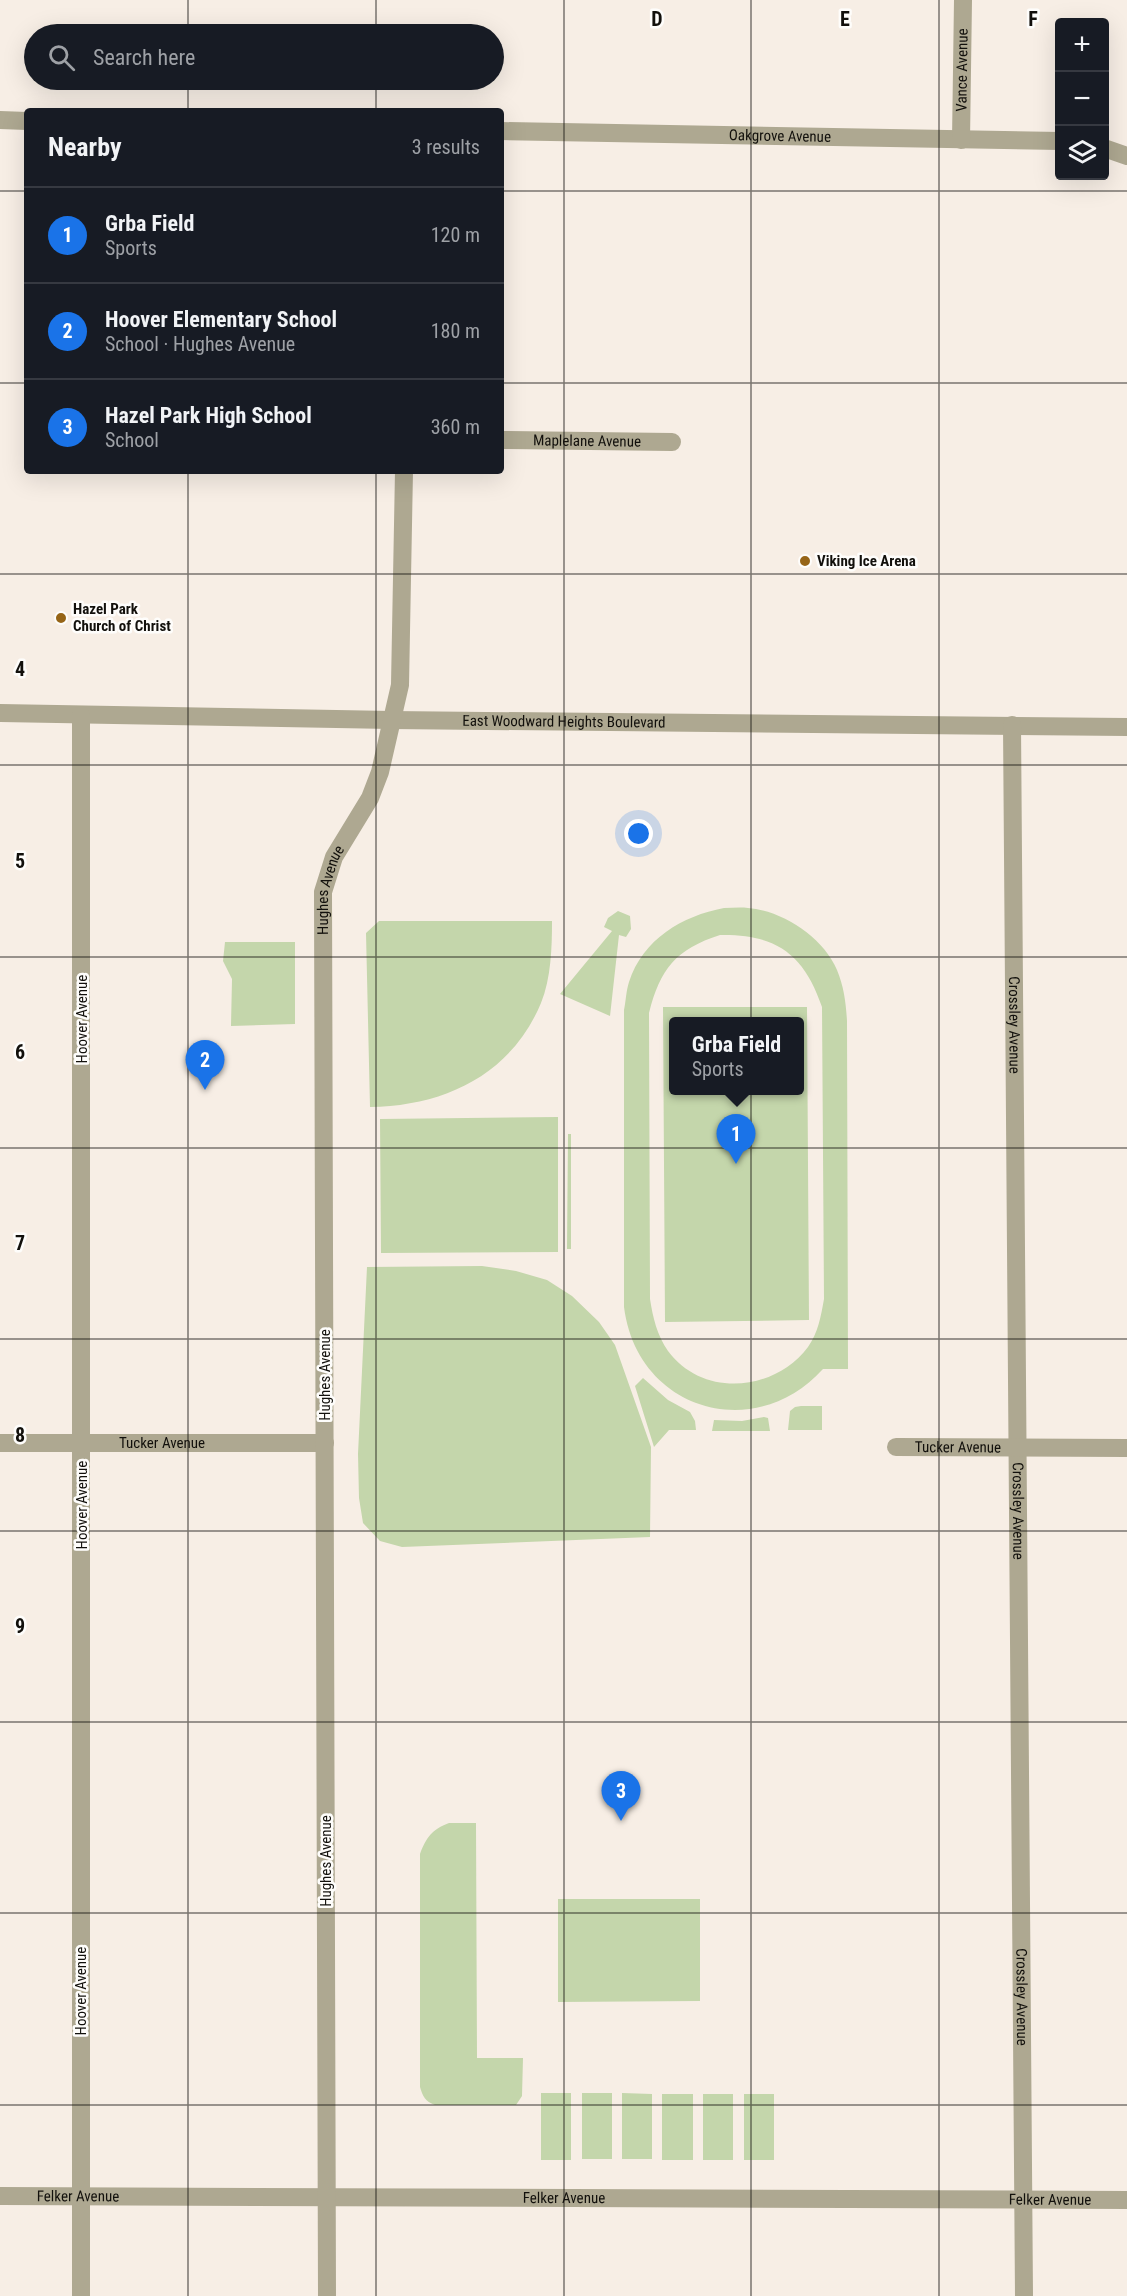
<!DOCTYPE html>
<html lang="en">
<head>
<meta charset="utf-8">
<style>
  :root { --surface:#171b24; --page:#20242c; --text:#f1f3f6; --muted:#9ea1a6; --line:#363941; --accent:#1a73e8 }
  body { margin:0; font-family:"Roboto Condensed",sans-serif; background:var(--page); color:var(--text) }
  .controls { position:absolute; right:18px; top:18px; display:grid; overflow:hidden; border-radius:6px; box-shadow:0 6px 24px #0002 }
  .controls button { width:54px; height:54px; display:grid; place-items:center; padding:0; border:0; border-bottom:2px solid var(--line); background:var(--surface); color:var(--text); font:30px sans-serif }
  .you { position:absolute; left:639px; top:834px; width:21px; height:21px; margin:-15px; border:4px solid #fff; border-radius:50%; background:#1a73e8; box-shadow:0 0 0 9px #1a73e833 }
  .badge { display:grid; place-items:center; width:39px; height:39px; border-radius:50%; background:var(--accent); color:#fff; font-size:20px; font-weight:700 }
  .pin { position:absolute; translate:-50% -50px; filter:drop-shadow(0 2px 3px #0008) }
  .pin::after { content:''; position:absolute; top:32px; width:21px; height:18px; background:inherit; clip-path:polygon(0 0,100% 0,50% 100%) }
  .popup { position:absolute; left:669px; top:1017px; width:135px; height:78px; box-sizing:border-box; display:grid; place-content:center; border-radius:6px; background:var(--surface); filter:drop-shadow(0 2px 4px #0005); font-size:20px; white-space:nowrap; color:var(--muted) }
  .popup b { font-size:22px; color:var(--text) }
  .popup::after { content:''; position:absolute; left:50%; top:100%; margin-left:-12px; border:12px solid transparent; border-top-color:var(--surface) }
  .list { margin:0; padding:0; list-style:none }
  h2 { display:flex; justify-content:space-between; align-items:center; height:78px; margin:0; padding:0 24px; font-size:26px }
  h2 small { font-size:20px; font-weight:400; color:var(--muted) }
  .list li { display:grid; grid-template-columns:39px 1fr auto; gap:18px; align-items:center; box-sizing:border-box; height:96px; padding:0 24px; border-top:2px solid var(--line) }
  .list b { display:block; font-size:22px; white-space:nowrap }
  .list p { margin:0; font-size:20px; white-space:nowrap; color:var(--muted) }
  .list em { font-size:20px; font-style:normal; color:var(--muted) }
  .icon { flex:none; width:33px; height:33px; fill:none; stroke:currentColor; stroke-width:2; stroke-linecap:round; stroke-linejoin:round }
  .map { position:relative; flex:none; width:1127px; height:2296px; overflow:hidden }
  .search { position:absolute; background:var(--surface); box-shadow:0 6px 24px #0002; left:24px; top:24px; width:480px; height:66px; display:flex; align-items:center; gap:15px; box-sizing:border-box; padding:0 21px; border-radius:33px; color:var(--muted); font-size:22px }
  .panel { position:absolute; background:var(--surface); box-shadow:0 6px 24px #0002; left:24px; top:108px; width:480px; height:366px; border-radius:6px }
  .map>svg:first-child { display:block }
  .green { fill:#c4d6ab; fill-rule:evenodd }
  .lines { fill:none; stroke-linecap:round; stroke-linejoin:round }
  .minor { stroke:#aea891; stroke-width:18 }
  .grid { fill:none; stroke:#12100c; stroke-width:1.5; stroke-opacity:0.55 }
  .poi-dot { fill:#966416; stroke:#fefdfb; stroke-width:2 }
  .labels { text-anchor:middle; dominant-baseline:central; stroke-width:5; stroke-linejoin:round; paint-order:stroke }
  .street-label { font-size:15px; fill:#12100c; stroke:#fefdfb }
  .poi-label { font-size:15px; font-weight:bold; fill:#12100c; stroke:#fefdfb; text-anchor:start }
  .grid-label { font-size:20px; text-anchor:middle; font-weight:bold; fill:#12100c; stroke:#fefdfb; stroke-width:5; stroke-linejoin:round; paint-order:stroke }
</style>
</head>
<body>
<div class="map">
<svg width="1127" height="2296" viewBox="0 0 1127 2296">
  <rect width="100%" height="100%" fill="#f7eee5"/>
  <path class="green" d="M724 908C732 908 740 907 748 908 783 911 823 937 837 970 844 987 846 1003 847 1021L848 1369H823C754 1445 637 1410 624 1307V1010C626 1001 626 991 629 982 643 939 682 916 724 908ZM720 935C776 934 804 954 822 1007L824 1299C821 1316 818 1333 808 1347 774 1392 703 1398 668 1351 657 1335 653 1318 650 1299L649 1013C660 969 676 949 720 935Z
    M618 911 630 916 631 929 626 937 619 935 610 1016 560 994 612 931 604 927 608 918Z
    M379 921H552C552 948 551 978 541 1003 511 1075 444 1106 370 1107L366 933Z
    M225 942H295V1024L231 1026 232 979 223 961Z
    M663 1007H807L809 1320 665 1322ZM673 1022H799V1090H673Z
    M558 1117V1252L381 1253 380 1119Z
    M568 1134H571V1249H567Z
    M482 1266 516 1271 547 1280 572 1296 599 1322 615 1345 651 1447 650 1537 402 1547 380 1541 363 1523 359 1498 358 1454 367 1267Z
    M643 1378 668 1400 690 1412 695 1421 696 1430H669L654 1447 635 1386Z
    M801 1406H822V1430H788L790 1411 795 1407Z
    M764 1417 768 1418 770 1431H712L714 1420 742 1421Z
    M449 1823H476L477 2058H523L522 2096 516 2105H435C425 2101 423 2097 420 2087V1854C426 1838 432 1829 449 1823Z
    M558 1899H700V2001L558 2002Z
    M541 2093H571V2160H541Z
    M582 2093H612V2159H582Z
    M622 2093 652 2094V2159H622Z
    M662 2094H693V2160H662Z
    M703 2094H733V2160H703Z
    M744 2094H774V2160H744Z"/>
  <g class="lines">
    <g class="minor">
      <path d="M0 120 27 121"/>
      <path id="s1" d="M501 131 1060 141"/>
      <path id="s2" d="M961 140 963 0"/>
      <path d="M1104 148 1127 156"/>
      <path id="s3" d="M501 440 672 442"/>
      <path id="s4" d="M0 713 391 720 1127 727"/>
      <path id="s5" d="M1012 725 1024 2296"/>
      <path id="s6" d="M0 1443H325"/>
      <path id="s7" d="M896 1447 1127 1448"/>
      <path id="s8" d="M0 2196 1127 2200"/>
      <path d="M81 2296V715"/>
      <path id="s9" d="M327 2296 323 892 334 857 370 798 380 772 400 685 404 471"/>
    </g>
  </g>
  <path class="grid" d="M188 0V34M376 0V34M564 0V2296M751 0V2296M939 0V2296M188 80V111M376 80V111M0 191H27M501 191H1127M0 383H27M501 383H1127M188 471V2296M376 471V2296M0 574H1127M0 765H1127M0 957H1127M0 1148H1127M0 1339H1127M0 1531H1127M0 1722H1127M0 1913H1127M0 2105H1127"/>
  <g class="poi-dot">
    <circle cx="805" cy="561" r="6"/>
    <circle cx="61" cy="618" r="6"/>
  </g>
  <g class="labels">
    <g class="street-label">
      <text stroke="none"><textPath href="#s2" startOffset="70">Vance Avenue</textPath></text>
      <text stroke="none"><textPath href="#s1" startOffset="279">Oakgrove Avenue</textPath></text>
      <text stroke="none"><textPath href="#s3" startOffset="86">Maplelane Avenue</textPath></text>
      <text stroke="none"><textPath href="#s4" startOffset="564">East Woodward Heights Boulevard</textPath></text>
      <text stroke="none"><textPath href="#s9" startOffset="1407">Hughes Avenue</textPath></text>
      <text transform="translate(82 1019) rotate(-90)">Hoover Avenue</text>
      <text stroke="none"><textPath href="#s5" startOffset="300">Crossley Avenue</textPath></text>
      <text transform="translate(325 1375) rotate(-90)">Hughes Avenue</text>
      <text stroke="none"><textPath href="#s6" startOffset="162">Tucker Avenue</textPath></text>
      <text stroke="none"><textPath href="#s7" startOffset="62">Tucker Avenue</textPath></text>
      <text transform="translate(82 1505) rotate(-90)">Hoover Avenue</text>
      <text stroke="none"><textPath href="#s5" startOffset="786">Crossley Avenue</textPath></text>
      <text transform="translate(326 1861) rotate(-90)">Hughes Avenue</text>
      <text transform="translate(81 1991) rotate(-90)">Hoover Avenue</text>
      <text stroke="none"><textPath href="#s5" startOffset="1272">Crossley Avenue</textPath></text>
      <text stroke="none"><textPath href="#s8" startOffset="78">Felker Avenue</textPath></text>
      <text stroke="none"><textPath href="#s8" startOffset="564">Felker Avenue</textPath></text>
      <text stroke="none"><textPath href="#s8" startOffset="1050">Felker Avenue</textPath></text>
    </g>
    <g class="poi-label">
      <text x="817" y="561">Viking Ice Arena</text>
      <text x="73" y="609">Hazel Park<tspan x="73" dy="17">Church of Christ</tspan></text>
    </g>
  </g>
  <g class="grid-label">
    <text x="657" y="26">D</text>
    <text x="845" y="26">E</text>
    <text x="1033" y="26">F</text>
    <text x="20" y="676">4</text>
    <text x="20" y="868">5</text>
    <text x="20" y="1059">6</text>
    <text x="20" y="1250">7</text>
    <text x="20" y="1442">8</text>
    <text x="20" y="1633">9</text>
  </g>
</svg>
<div class="controls">
<button>+</button>
<button>−</button>
<button><svg class="icon" aria-label="layers" viewBox="0 0 24 24"><path d="M12 4l9 5-9 5-9-5zM3 14l9 5 9-5"/></svg></button>
</div>
<div class="you"></div>
<div class="pin badge" style="left:736px;top:1164px">1</div>
<div class="popup"><b>Grba Field</b>Sports</div>
<div class="pin badge" style="left:205px;top:1090px">2</div>
<div class="pin badge" style="left:621px;top:1821px">3</div>
<div class="search"><svg class="icon" aria-label="search" viewBox="0 0 24 24"><circle cx="10" cy="10" r="6"/><path d="M15 15l6 6"/></svg>Search here</div>
<section class="panel">
<h2>Nearby<small>3 results</small></h2>
<ul class="list">
<li><span class="badge">1</span><div><b>Grba Field</b><p>Sports</p></div><em>120 m</em></li>
<li><span class="badge">2</span><div><b>Hoover Elementary School</b><p>School · Hughes Avenue</p></div><em>180 m</em></li>
<li><span class="badge">3</span><div><b>Hazel Park High School</b><p>School</p></div><em>360 m</em></li>
</ul>
</section>
</div>
</body>
</html>
